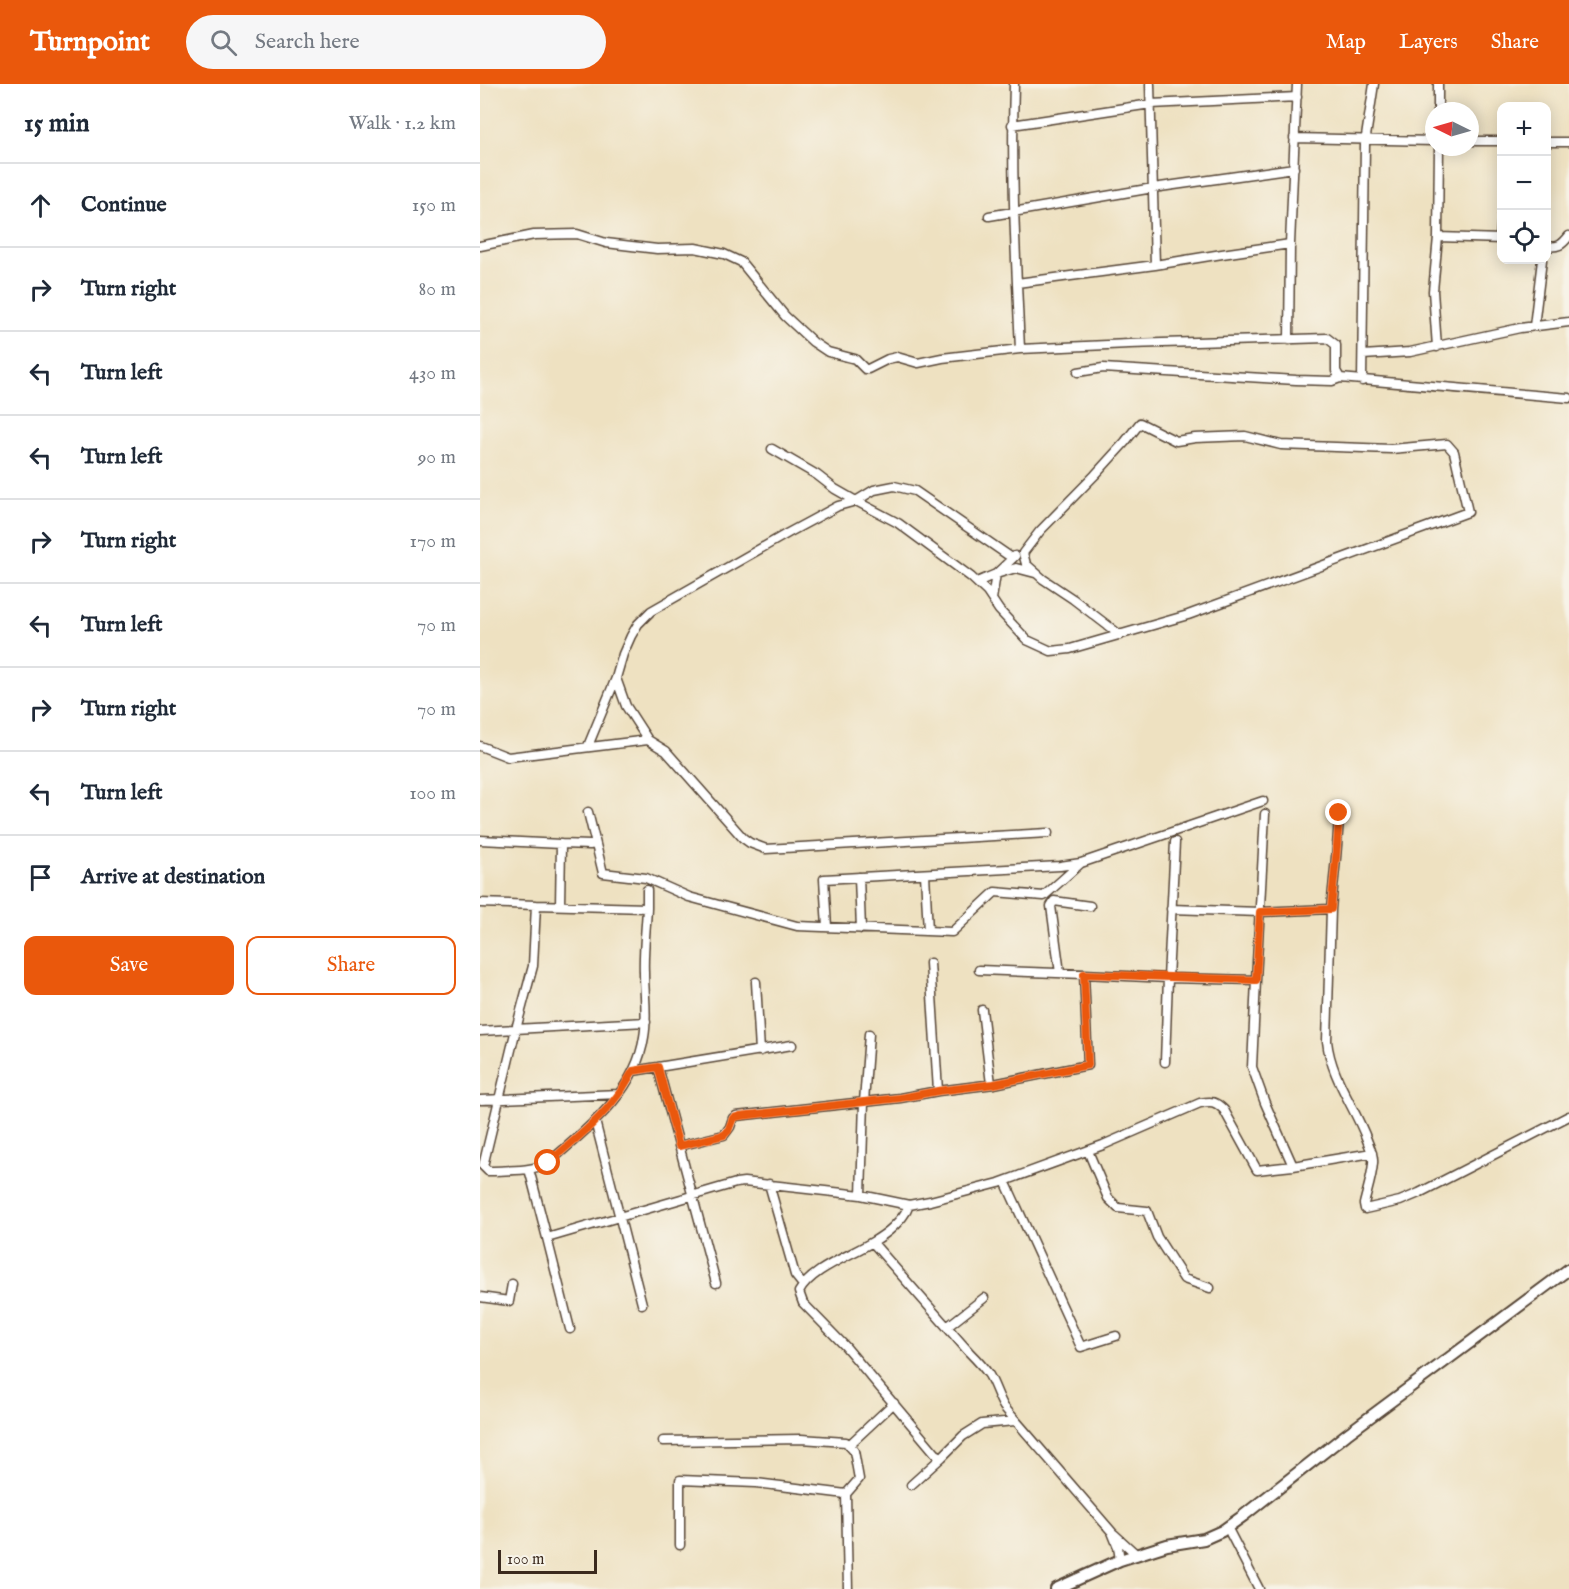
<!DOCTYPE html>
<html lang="en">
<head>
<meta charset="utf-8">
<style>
  :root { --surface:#fff; --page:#f6f6f7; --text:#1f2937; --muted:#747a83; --line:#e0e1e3; --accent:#ea580c }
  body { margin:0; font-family:"IM FELL English",serif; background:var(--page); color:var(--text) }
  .controls { position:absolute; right:18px; top:18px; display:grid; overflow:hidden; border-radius:12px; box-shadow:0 3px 15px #0003 }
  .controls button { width:54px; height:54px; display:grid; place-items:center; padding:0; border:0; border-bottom:2px solid var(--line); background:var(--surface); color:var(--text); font:30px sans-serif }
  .compass { position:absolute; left:945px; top:18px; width:54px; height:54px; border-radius:50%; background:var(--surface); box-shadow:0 3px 15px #0003; rotate:275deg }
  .scale { position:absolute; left:18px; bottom:15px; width:99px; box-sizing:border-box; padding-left:6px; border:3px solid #3b2a1e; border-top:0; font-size:16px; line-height:21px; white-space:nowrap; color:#3b2a1e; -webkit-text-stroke:4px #f7f3e8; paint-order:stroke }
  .stop { position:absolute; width:18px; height:18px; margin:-14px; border:4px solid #ea580c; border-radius:50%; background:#fff }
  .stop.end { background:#ea580c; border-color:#fff; box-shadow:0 2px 6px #0008 }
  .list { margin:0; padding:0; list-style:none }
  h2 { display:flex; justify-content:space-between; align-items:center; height:78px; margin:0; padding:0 24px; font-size:26px }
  h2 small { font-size:20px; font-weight:400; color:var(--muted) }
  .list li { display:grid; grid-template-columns:39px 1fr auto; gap:18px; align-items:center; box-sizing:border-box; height:84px; padding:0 24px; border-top:2px solid var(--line) }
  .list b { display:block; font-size:22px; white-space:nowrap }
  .list em { font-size:20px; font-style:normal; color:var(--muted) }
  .actions { display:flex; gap:12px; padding:18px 24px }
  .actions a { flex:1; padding:14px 0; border:2px solid var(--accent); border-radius:12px; text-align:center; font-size:21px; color:var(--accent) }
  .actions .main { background:var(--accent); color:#fff }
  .icon { flex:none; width:33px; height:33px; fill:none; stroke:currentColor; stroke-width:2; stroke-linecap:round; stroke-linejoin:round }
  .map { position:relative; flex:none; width:1089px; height:1505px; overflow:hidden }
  header { display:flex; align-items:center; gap:36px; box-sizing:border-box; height:84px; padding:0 30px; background:var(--accent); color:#fff }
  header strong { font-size:28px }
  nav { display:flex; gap:33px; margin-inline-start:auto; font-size:21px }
  .search { width:420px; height:54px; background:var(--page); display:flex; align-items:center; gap:15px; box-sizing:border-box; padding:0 21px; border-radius:33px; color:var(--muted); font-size:22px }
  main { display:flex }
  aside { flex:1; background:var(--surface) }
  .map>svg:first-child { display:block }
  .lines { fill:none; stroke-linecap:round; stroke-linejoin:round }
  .minor-casing { stroke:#564536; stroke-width:11 }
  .tertiary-casing { stroke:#564536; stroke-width:14 }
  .minor { stroke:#fff; stroke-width:8 }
  .tertiary { stroke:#fff; stroke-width:10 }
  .route { stroke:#ea580c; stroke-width:8 }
</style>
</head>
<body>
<header>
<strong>Turnpoint</strong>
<div class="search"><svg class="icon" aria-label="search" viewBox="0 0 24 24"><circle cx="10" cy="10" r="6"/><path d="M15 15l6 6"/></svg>Search here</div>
<nav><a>Map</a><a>Layers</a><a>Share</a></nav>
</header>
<main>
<aside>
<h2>15 min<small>Walk · 1.2 km</small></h2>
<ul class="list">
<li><svg class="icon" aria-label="ahead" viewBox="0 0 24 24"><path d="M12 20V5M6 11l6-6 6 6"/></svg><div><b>Continue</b></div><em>150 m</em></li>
<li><svg class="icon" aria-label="right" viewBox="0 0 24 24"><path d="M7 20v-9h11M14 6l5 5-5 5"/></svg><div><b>Turn right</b></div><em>80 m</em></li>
<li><svg class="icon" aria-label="left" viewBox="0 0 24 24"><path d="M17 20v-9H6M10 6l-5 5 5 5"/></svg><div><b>Turn left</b></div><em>430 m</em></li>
<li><svg class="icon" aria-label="left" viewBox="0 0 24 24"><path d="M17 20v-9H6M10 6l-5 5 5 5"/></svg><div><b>Turn left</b></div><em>90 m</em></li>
<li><svg class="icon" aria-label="right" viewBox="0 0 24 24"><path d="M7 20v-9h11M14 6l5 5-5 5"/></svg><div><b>Turn right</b></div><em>170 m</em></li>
<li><svg class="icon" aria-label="left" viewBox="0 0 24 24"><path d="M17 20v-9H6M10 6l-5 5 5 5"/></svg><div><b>Turn left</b></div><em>70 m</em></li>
<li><svg class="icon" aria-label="right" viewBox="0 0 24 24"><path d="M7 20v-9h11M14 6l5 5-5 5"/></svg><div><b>Turn right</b></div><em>70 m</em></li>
<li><svg class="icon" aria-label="left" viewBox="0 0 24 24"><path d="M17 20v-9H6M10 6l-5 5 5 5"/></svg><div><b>Turn left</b></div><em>100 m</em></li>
<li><svg class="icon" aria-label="arrive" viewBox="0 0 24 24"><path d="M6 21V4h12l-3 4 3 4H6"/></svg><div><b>Arrive at destination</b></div></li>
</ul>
<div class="actions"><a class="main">Save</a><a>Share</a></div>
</aside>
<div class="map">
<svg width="1089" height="1505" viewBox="0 0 1089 1505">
  <rect width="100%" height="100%" fill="#f7f3e8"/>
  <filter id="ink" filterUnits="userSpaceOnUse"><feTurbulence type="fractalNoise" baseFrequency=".0167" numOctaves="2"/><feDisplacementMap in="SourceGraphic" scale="12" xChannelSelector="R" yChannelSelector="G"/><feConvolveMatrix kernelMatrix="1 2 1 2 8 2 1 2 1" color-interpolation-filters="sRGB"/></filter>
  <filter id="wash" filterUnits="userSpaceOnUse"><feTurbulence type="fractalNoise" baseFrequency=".008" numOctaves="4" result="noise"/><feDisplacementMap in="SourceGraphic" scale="24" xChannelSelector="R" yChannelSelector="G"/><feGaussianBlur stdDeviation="1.35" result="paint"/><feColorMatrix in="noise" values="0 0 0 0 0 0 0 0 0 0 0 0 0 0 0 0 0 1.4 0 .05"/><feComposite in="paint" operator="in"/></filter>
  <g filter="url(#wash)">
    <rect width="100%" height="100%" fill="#eee1c1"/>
  </g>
  <g filter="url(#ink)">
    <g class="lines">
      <g class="minor-casing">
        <path id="minor" d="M534 0C531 89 536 177 540 265
          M670 0 675 181
          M958 0V27
          M532 41 671 20 817 13
          M814 54 954 57
          M990 57H1022
          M1066 58H1089
          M509 132 673 104 814 84
          M958 153 1022 155
          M1020 155 1022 132
          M0 162 54 151 97 150 126 159 177 165 215 164 244 170 261 178 305 232 333 258 348 268 375 275 385 285H388L408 275 417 273 438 279 462 274 540 265 649 260 847 254 856 261V287L860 294
          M1066 162C1078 164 1082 161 1089 152
          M537 199 675 181 742 170 810 160
          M1054 242 1062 176
          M809 256 810 160 817 0
          M957 263 953 207 958 153 959 63
          M883 271 930 268 1040 244 1089 238
          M598 288 623 284 816 296 852 297 860 294 1089 314
          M882 297 885 59 894 0
          M292 365 337 391 355 405 376 417 394 406 414 402 435 407 532 474
          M497 498 516 490 535 472
          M512 515 516 490 536 484 555 489
          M168 656 186 667 263 754 270 759 286 765 568 749
          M0 662 28 673 168 656 146 622 136 594 143 570 151 552 158 540 171 527 308 449 358 422 376 417 418 439 491 493 507 508 519 526 547 556 571 567 590 565 708 531 988 428 974 368 967 360 911 365 801 361 765 352 715 354 696 357 660 339 645 358 615 391 560 447 543 469 546 480 563 495 593 515 640 551
          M108 662 136 594
          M108 728 123 789 166 794 209 813 317 842 472 848 515 808 564 812 601 779 783 717
          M0 756 81 760 80 821
          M695 758 688 894 776 896 772 983 785 1019 813 1082
          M81 760 110 761
          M445 790 448 847
          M379 793 381 845
          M0 819 56 821
          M56 821 167 824C166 846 163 867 164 889 164 910 168 932 164 953 156 1008 107 1045 68 1079 51 1088 27 1086 8 1087L3 1082 4 1078 36 945 53 882Z
          M167 824V806
          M691 825 780 828 851 825C854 793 858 761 859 729
          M851 825 847 957C851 994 875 1023 887 1056 890 1064 894 1071 893 1079 892 1093 887 1107 884 1120L885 1125 920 1117 939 1109 1089 1032
          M347 843 344 795 580 782 601 779
          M450 879 458 1007
          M499 886 604 890
          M580 889 571 822 574 817 610 822
          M776 896 785 730
          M276 898 280 967
          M502 926 511 1000
          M0 947 166 938
          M389 950 384 1018 420 1014 458 1007 514 1000 608 981 604 890 688 894 685 978
          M153 987 178 983
          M0 1016 139 1010
          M115 1037 162 1220
          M199 1062 244 1051 250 1043 253 1034 256 1032 384 1018 381 1111
          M608 1067 628 1114 638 1124 667 1127 677 1153 704 1195 730 1204
          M49 1085 67 1154 256 1099 264 1098 381 1111 429 1121 450 1117 519 1099 623 1061 720 1019C732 1017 735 1017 744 1026L777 1086 813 1082 892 1069
          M525 1097 601 1263 636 1252
          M289 1100 315 1191 323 1201
          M429 1121C426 1130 420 1136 413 1143 387 1168 335 1179 319 1208L323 1219 365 1262 456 1370 462 1373 483 1352 502 1340 535 1337
          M67 1154 90 1245
          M393 1159 489 1268C496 1275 503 1282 509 1291 515 1301 518 1313 524 1323L632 1448 638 1463 640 1476
          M236 1199 178 983 312 961
          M0 1213 29 1217 32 1200
          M467 1243 504 1214
          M183 1357 321 1355 366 1358 374 1367 379 1395 366 1410
          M369 1361 414 1319
          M431 1401 462 1373
          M747 1443 779 1505
          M634 1450 657 1471
          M200 1461V1396L276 1399 366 1410 368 1505"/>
      </g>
      <g class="tertiary-casing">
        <path id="tertiary" d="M576 1505 640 1476 687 1461 724 1455 742 1447 763 1432 867 1350 1089 1185"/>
      </g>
      <use href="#minor" class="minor"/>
      <use href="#tertiary" class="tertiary"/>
    </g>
  </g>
  <g class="lines" filter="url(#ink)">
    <path class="route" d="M68 1079C92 1058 119 1037 138 1011 144 1003 148 995 153 987L178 983 199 1062 244 1051 248 1047 253 1034 260 1032 384 1018 420 1014 458 1007 514 1000 608 981 604 890 776 896 780 828 851 825C854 793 858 761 859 729"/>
  </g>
</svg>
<div class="controls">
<button>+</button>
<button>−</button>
<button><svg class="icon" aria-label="locate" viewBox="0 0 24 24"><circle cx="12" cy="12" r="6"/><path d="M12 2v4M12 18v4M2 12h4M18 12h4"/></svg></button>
</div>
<svg class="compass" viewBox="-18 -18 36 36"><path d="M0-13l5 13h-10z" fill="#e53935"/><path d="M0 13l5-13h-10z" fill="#747a83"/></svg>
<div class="scale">100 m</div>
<div class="stop" style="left:68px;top:1079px"></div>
<div class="stop end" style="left:859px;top:729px"></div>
</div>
</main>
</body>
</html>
